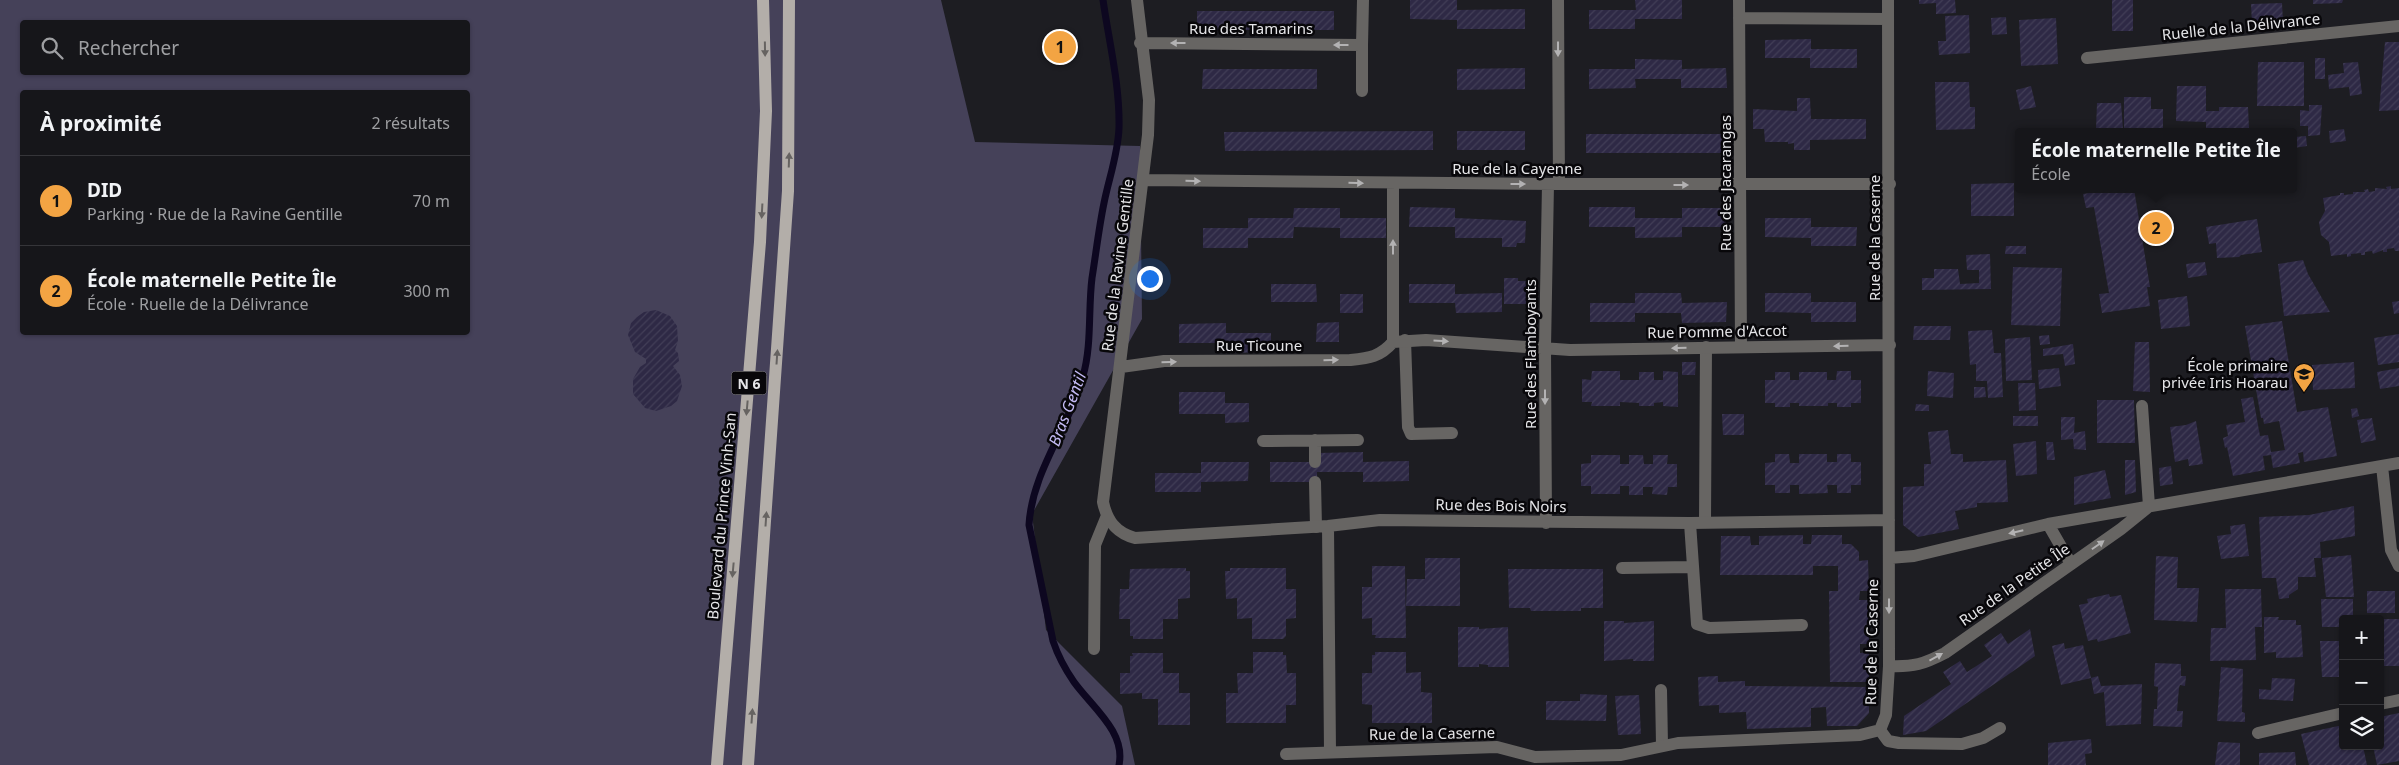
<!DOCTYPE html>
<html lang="fr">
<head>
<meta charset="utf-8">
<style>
  :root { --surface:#16161a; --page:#1f1f23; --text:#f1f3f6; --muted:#9e9fa2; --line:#353539; --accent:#f3a443 }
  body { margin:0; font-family:"Noto Sans",sans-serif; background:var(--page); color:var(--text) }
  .controls { position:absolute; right:15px; bottom:15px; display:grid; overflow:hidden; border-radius:5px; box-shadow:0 1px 4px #0004 }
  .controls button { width:45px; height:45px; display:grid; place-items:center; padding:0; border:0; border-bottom:1px solid var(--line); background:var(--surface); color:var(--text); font:25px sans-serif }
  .you { position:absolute; left:1149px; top:278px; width:18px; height:18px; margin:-12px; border:4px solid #fff; border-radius:50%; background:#1a73e8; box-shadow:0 0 0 8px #1a73e833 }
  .badge { display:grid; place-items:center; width:32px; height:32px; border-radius:50%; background:var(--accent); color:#111; font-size:16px; font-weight:700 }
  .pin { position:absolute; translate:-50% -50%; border:2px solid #fff; box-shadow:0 1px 5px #0006 }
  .popup { position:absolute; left:2015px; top:128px; width:282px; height:65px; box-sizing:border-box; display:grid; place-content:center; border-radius:5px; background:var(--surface); filter:drop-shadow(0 1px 4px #0005); font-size:16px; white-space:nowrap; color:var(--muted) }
  .popup b { font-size:19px; color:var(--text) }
  .popup::after { content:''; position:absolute; left:50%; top:100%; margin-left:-10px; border:10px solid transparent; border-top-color:var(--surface) }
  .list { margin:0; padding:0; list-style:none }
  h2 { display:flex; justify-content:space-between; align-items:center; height:65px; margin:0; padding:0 20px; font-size:21px }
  h2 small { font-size:16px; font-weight:400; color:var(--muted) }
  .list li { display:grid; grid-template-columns:32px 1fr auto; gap:15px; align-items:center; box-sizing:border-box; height:90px; padding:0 20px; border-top:1px solid var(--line) }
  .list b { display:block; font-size:19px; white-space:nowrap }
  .list p { margin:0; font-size:16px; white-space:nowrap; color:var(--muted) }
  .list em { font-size:16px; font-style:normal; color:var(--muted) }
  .icon { flex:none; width:28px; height:28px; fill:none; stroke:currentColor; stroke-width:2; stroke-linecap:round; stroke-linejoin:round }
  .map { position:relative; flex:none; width:2399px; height:765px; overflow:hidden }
  .search { position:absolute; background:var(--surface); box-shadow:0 1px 4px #0004; left:20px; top:20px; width:450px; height:55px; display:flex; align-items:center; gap:12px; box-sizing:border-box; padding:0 18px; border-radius:5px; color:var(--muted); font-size:19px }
  .panel { position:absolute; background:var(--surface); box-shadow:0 1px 4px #0004; left:20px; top:90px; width:450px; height:245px; border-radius:5px }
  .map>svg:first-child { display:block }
  .green { fill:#454159; fill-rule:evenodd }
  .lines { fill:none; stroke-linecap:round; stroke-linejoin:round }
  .stream { stroke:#0d0720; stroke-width:7 }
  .building { fill:url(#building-hatch) }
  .service { stroke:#676563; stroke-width:12 }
  .minor { stroke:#676563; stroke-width:12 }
  .primary { stroke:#b3aea9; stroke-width:12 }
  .oneway { fill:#b3b2b3 }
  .oneway2 { fill:#666361 }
  .labels { text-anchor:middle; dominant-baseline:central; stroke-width:5; stroke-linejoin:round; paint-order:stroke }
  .shield { fill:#08070a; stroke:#a3a2a5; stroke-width:1 }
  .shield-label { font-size:14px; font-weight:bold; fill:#e5e5e8 }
  .street-label { font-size:15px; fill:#e5e5e8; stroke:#08070a }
  .poi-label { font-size:15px; fill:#e5e5e8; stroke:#08070a; text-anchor:end }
  .water-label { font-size:16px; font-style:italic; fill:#c4bbf5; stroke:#08070a }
</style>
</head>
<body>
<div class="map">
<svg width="2399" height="765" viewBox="0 0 2399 765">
  <defs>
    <pattern id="building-hatch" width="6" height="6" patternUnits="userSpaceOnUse" patternTransform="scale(1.25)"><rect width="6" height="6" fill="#2e2945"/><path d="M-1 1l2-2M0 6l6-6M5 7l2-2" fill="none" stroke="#423e57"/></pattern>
  </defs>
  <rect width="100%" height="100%" fill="#1d1d22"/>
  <path class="green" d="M0 0H941L975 142 1140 146 1142 319 1032 514 1046 630 1122 706 1135 765H0ZM22 22H468V72H22ZM22 92H468V332H22Z"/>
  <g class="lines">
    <path class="stream" d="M1103 0C1109 42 1120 85 1119 128 1118 154 1109 178 1104 203 1099 227 1096 253 1092 278 1088 310 1092 345 1083 376 1069 428 1032 471 1029 525L1053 641C1058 656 1065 669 1074 682 1092 707 1126 732 1119 765"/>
  </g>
  <path class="building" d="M1410 0H1457V10L1525 9V29H1457V20L1410 19Z
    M1635 0H1682V19H1635V29H1589V10H1636Z
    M1919 0H1955L1956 13 1936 14V3L1919 4Z
    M2112 0H2133V31H2112Z
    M2313 0H2343L2342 3 2313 4Z
    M2282 3 2283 22 2252 23 2251 4Z
    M1197 11H1334V30H1197Z
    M1969 15 1970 53 1939 55 1938 41H1946L1945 16Z
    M2006 17 2007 34 1992 35 1991 18Z
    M2056 18 2058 64 2021 66 2019 20Z
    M1811 39V49H1857V68H1810V58H1765V40Z
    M2385 42H2399V110L2379 111Z
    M2315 58H2325V79H2315Z
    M1635 59 1682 60V69L1726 68 1727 88H1681V79H1635L1636 88 1589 89V69H1635Z
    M2258 62H2304V106H2257Z
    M2358 62 2362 94 2350 96 2349 87 2329 89 2328 75 2344 73 2343 63Z
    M1525 68V89L1457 90V69Z
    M1203 69H1317V89H1202Z
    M1935 82H1969L1970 107H1975V129L1936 130Z
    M2031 86 2036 107 2020 110 2016 90Z
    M2177 86H2206V111H2219V107H2248L2249 128 2206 130V122L2176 121Z
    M2124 97H2151V109H2163V132H2150V129H2124Z
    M1797 98H1810L1811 119H1866V139L1810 140V150H1794V143L1788 144V142H1765L1764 129H1753V109L1797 111Z
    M2097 103H2121L2123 129H2096Z
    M2309 105H2322L2320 135 2308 136V126H2300V110L2309 111Z
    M2344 129 2346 141 2330 143 2329 131Z
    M1433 131V150L1225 151 1224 132Z
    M1457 131H1525V150H1457Z
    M1586 134H1723V153H1586Z
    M2306 136 2307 146 2294 148V137Z
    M2014 183V216H1971V184Z
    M2391 186V189L2399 188V251H2395L2394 248 2387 249V252H2383V250L2373 254 2372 251 2365 252V255H2361V253L2351 254V256L2347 257V254L2331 256 2329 242 2321 235 2319 222 2325 211 2323 198 2340 195V193H2344V195L2353 194V192H2365L2364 190 2368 189 2369 192 2375 191V188L2387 189 2386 187Z
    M2114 189H2134L2150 287H2147L2150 306 2102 313 2099 294 2109 293 2094 207 2086 208 2083 194Z
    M1410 207 1455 208V218L1526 221 1525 243H1517L1516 247H1502V238H1455V227H1409Z
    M1589 207H1635V218H1682V208H1726V227H1682V237L1635 238V227H1589Z
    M1294 208H1340V218H1386V238H1340V228L1294 227 1293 238H1248V248H1203V228H1248V218H1293Z
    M1765 218H1811V227H1857L1856 246H1811V238L1765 237Z
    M2257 219 2262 252 2241 255 2239 257 2217 258 2216 243 2209 244 2206 227Z
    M2006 246H2026V254H2005Z
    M1990 254 1991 289 1922 290V278H1934V269H1958L1960 284 1979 283V270H1967L1966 255Z
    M2303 260 2308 274 2330 312 2284 316 2278 264Z
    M2205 262 2207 275 2188 278 2186 264Z
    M2013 267 2062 268 2060 326 2011 325Z
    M1504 278H1518V281H1526V304H1504Z
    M1271 284H1316L1317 302H1271Z
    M1409 284H1455V294H1459L1502 293V312L1456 313 1455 303H1409Z
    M1635 293H1681L1682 303 1727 302 1726 322 1682 323 1681 313H1635V322H1590V303H1635Z
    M1765 293H1811V302H1856V322H1811V313L1765 312Z
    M1340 294H1363V313H1340Z
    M2187 296 2190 326 2161 329 2158 300Z
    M2399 301V313L2394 314 2392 302Z
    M656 310 670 316 677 326 678 341 675 350 678 353 679 361 673 366 680 375 682 386 677 401 671 406 656 411 645 408 633 394V379L640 367 646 363V359L635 352 628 335 631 323 637 317 644 312Z
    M2282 321 2297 412 2328 407 2337 456 2304 462 2303 452 2298 453 2300 463 2273 468 2271 455 2263 456 2265 470 2233 476 2227 447 2225 448 2223 438 2228 436 2226 425 2245 422 2241 399 2253 397 2260 436 2268 435 2271 452 2285 450 2279 421 2264 424 2263 418H2261L2245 326Z
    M1339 322V342H1316L1317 323Z
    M1226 323V333H1271V352L1226 353V343H1179V324Z
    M1914 326H1951L1950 340H1913Z
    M1992 330 1994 353H2001L2003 397 1988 398 1987 381H1976V364L1970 365 1968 331Z
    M2399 334V362L2378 365 2374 338Z
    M2049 335 2050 344 2040 345 2039 336Z
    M2030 337 2032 380 2006 381 2005 339Z
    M2135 342H2149L2150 392 2133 391Z
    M2073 344 2075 364 2065 366 2063 354 2043 356V349Z
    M1682 362H1696L1695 375H1682Z
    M2354 362 2355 388 2313 390 2312 365Z
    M2059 368 2061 386 2039 389 2038 370Z
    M2399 368V386L2380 389 2377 372Z
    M1592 371H1620V380H1639V372H1654V380H1663V371L1678 372V407L1663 406V402L1654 403V406H1639V403L1620 402V406H1591L1592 402H1582V379L1591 380Z
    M1837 371H1851V380H1861V403H1851V407H1837V403H1828V406H1799V403H1790V407H1775V403H1765V380H1775V372H1790V380H1799V372H1827V380H1836Z
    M1928 371 1954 373 1953 398 1927 396Z
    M2018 383H2035L2036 410 2019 411Z
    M1974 387H1985L1986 397 1974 398Z
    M1179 392H1225V403H1249V422L1225 423V414H1179Z
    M2097 400H2134L2135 443H2097Z
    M1916 404 1929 405V411H1915Z
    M2357 408 2359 416 2352 418 2351 409Z
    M1722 414H1744V435H1723Z
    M2013 416H2038V426H2013Z
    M2061 417H2075L2074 433 2085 431 2086 450 2074 449 2073 439 2061 440Z
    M2372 418 2376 440 2361 443 2357 420Z
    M2196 421 2203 464 2189 466 2188 459 2175 462 2170 427 2186 425Z
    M1948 430 1951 454H1963V462L2006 460 2008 502 1977 503V507L1955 511 1959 529 1918 537 1903 525V487L1924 486V464H1931L1928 432Z
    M2036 441 2037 474 2016 476 2013 444Z
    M2046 442H2053L2055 460H2047Z
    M1363 452V462L1409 461V481L1363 482V472H1317V482H1270V462H1317V453Z
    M1775 454H1789L1790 463H1799V454H1827V462H1837V454H1851V462H1861V485H1851V493H1837V485H1827L1828 493 1799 494V485H1790V493H1775V485H1765V463L1775 462Z
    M1591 455H1620V464H1629V455H1643L1644 464H1653V455H1668L1667 464H1677V487H1668L1667 495 1652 494 1653 487H1643V495H1629V486H1620V494H1591V486H1581V464L1591 463Z
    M2125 460H2135L2136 492 2125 495Z
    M1201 462H1249L1248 481 1201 482V492H1155V473H1201Z
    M2171 466 2173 484 2160 486 2159 468Z
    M2105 470 2111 498 2074 505V477Z
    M2354 506 2355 536 2320 542 2321 558H2314L2316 577H2298V589L2289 595V598L2279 599 2276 578H2262L2259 517 2309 515Z
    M2245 524 2249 556 2221 559 2217 536 2231 534 2230 526Z
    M1803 535V544H1811L1812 535H1842V544H1851L1859 552V561L1868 560 1869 591H1860L1859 600H1869V644H1860V653L1869 652V682H1830L1829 591H1838V566H1813V575H1720L1721 536H1750L1751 545H1759V536Z
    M2351 555 2354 597H2326L2322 558Z
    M2156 556 2178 557 2177 588H2199L2197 622 2154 620Z
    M1425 558H1460V606H1406L1407 579H1425Z
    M1372 566H1405L1406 638H1375L1376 635H1372V618L1362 619V587H1372Z
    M1186 568V571H1190V598L1178 599V619H1163V639H1133V636H1130V619H1119L1120 589H1129L1130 569Z
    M1230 568H1286V589H1296V618L1286 619V636L1283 639H1252V618L1237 619V598L1226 599 1225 571H1230Z
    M1508 569H1603V608H1581V611H1531L1530 608H1509Z
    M2225 589H2261L2262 627H2255L2256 660 2210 661 2211 628H2226Z
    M2367 591H2395V613H2367Z
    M2109 594 2110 597 2121 595 2131 633 2098 642 2097 639 2088 641 2079 605 2088 603 2087 599Z
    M2321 599H2353V619H2343V627H2322Z
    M2264 617H2279L2278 620H2296V625H2301L2303 657 2276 658V652L2264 653Z
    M2380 619H2399V666H2380Z
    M1604 621H1624V623L1654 621V661H1633V659L1604 661Z
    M1458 627H1479V629L1508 627 1509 667H1488V665L1479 664V667H1458Z
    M2030 629 2035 656 1926 731 1903 735 1904 716 1951 684 1943 672 1960 661 1967 672 1992 656 1984 645 2001 633 2008 644Z
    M2320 641H2343V662H2339V677H2322Z
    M2064 643 2065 649 2083 645 2091 678 2061 685 2052 646Z
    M1253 652H1283V655H1286L1287 673H1296V705H1286V723H1226V693H1238L1237 673H1253Z
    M1375 652H1406V673L1421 672V692L1432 693V723H1372V705L1362 704V673H1372V655H1375Z
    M1132 653H1163V673H1179V693H1190V725H1158V699H1142V693L1120 694V673H1130V656H1133Z
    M2155 663 2181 664V676H2186L2185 686 2180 685 2179 688 2177 711H2183L2182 727 2153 726 2154 709H2157L2158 687 2154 686Z
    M2221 667 2243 669 2242 712 2245 713V722L2217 721Z
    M1718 676V682L1745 681V686L1869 687V713L1857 726H1827L1826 707 1811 708V727L1747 729 1746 712 1719 713V705L1699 706 1698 677Z
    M2098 676 2101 686 2142 684 2141 724 2106 726 2104 692 2094 694 2091 678Z
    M2272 678 2295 679 2293 701 2259 699V689L2271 690Z
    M1580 694 1607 695 1606 721 1546 720V701H1580Z
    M1639 695 1641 734 1618 735 1615 696Z
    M2399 713V761L2377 765 2373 746H2380V717Z
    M2343 725V746H2363L2367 765H2309L2301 734Z
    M2091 739 2092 753 2085 754 2086 765H2048V743Z
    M2218 742 2240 743V765H2215Z
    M2295 752 2296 765H2259V753Z"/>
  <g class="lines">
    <path class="service" d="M1405 340 1408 427 1411 434 1452 433
      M2142 406 2149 506
      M1263 441 1358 440
      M1315 462V440
      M1315 482 1316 527
      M1705 522 1706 347
      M1690 523 1697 624 1709 628 1802 625
      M1622 568 1692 567
      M1094 649 1095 545 1106 518
      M1661 690 1662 745"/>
    <path class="minor" d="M1137 0 1149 100 1148 135 1103 502C1107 521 1116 533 1135 538L1328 526 1380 520 1690 523 1889 520
      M1558 0 1559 184
      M1739 0 1741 347
      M1739 18 1888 19
      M1140 43 1362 45 1363 0
      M1362 45V91
      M2087 58 2399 26
      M1144 180 1559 184H1890
      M1393 342 1426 340 1570 350 1890 345
      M1121 367 1164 361 1350 360C1369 358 1380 357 1393 342V184
      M2382 466 2391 550 2399 566
      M1546 523 1545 348 1548 184
      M2048 524 2071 564
      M1328 526 1330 752
      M1889 558 1914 556 2048 524 2399 463
      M1889 666C1914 667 1924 664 1945 653L2121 529 2147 508
      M2380 704 2399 700
      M1880 730 1888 741 1899 743 1962 744 1983 738 2000 728
      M2258 733 2343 713
      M1286 754 1497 747 1535 757 1621 755 1678 743 1860 735 1880 730 1886 715 1889 666 1888 0"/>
    <path class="primary" d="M717 765 760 242 766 111 763 0
      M748 765 788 191 789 0"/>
  </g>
  <defs><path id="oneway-solid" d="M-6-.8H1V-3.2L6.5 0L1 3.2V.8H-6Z" transform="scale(1.25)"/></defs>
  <g class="oneway">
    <use href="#oneway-solid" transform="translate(1178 43) rotate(-180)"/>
    <use href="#oneway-solid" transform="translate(1341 45) rotate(-180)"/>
    <use href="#oneway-solid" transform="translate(1558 49) rotate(90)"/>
    <use href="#oneway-solid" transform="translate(1193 181) rotate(1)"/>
    <use href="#oneway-solid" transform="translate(1356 183) rotate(1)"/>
    <use href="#oneway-solid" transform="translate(1518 184)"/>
    <use href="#oneway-solid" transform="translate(1681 185)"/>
    <use href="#oneway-solid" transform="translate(1393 247) rotate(-90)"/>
    <use href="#oneway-solid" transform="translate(1441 341) rotate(4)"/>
    <use href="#oneway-solid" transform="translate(1841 346) rotate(179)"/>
    <use href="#oneway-solid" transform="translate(1679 348) rotate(179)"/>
    <use href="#oneway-solid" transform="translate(1331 360) rotate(-1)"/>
    <use href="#oneway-solid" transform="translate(1169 362) rotate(-2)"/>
    <use href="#oneway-solid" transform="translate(1545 397) rotate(90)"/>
    <use href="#oneway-solid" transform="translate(2016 532) rotate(167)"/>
    <use href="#oneway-solid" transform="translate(2098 545) rotate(-35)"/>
    <use href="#oneway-solid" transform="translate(1889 606) rotate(90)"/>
    <use href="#oneway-solid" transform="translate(1936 657) rotate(-29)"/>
  </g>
  <g class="oneway2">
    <use href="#oneway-solid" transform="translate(765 49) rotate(89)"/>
    <use href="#oneway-solid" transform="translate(789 160) rotate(-88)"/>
    <use href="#oneway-solid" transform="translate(762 211) rotate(93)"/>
    <use href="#oneway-solid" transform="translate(777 357) rotate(-86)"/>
    <use href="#oneway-solid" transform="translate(747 408) rotate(95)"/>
    <use href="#oneway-solid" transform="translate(766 519) rotate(-86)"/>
    <use href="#oneway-solid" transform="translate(733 570) rotate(95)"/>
    <use href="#oneway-solid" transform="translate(752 716) rotate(-86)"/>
  </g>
  <defs>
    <g id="school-pin" transform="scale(1.125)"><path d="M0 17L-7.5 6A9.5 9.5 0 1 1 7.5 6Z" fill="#f3a443" stroke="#08070a"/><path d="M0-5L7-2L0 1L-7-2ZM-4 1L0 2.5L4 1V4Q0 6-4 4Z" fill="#111"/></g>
  </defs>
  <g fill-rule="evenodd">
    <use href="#school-pin" x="2304" y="374"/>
  </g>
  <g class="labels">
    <rect class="shield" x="731.5" y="371.5" width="35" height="23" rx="4"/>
    <g class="shield-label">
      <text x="749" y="383">N 6</text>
    </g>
    <g class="street-label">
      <text transform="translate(2241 26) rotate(-6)">Ruelle de la Délivrance</text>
      <text x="1251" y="28">Rue des Tamarins</text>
      <text x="1517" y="168">Rue de la Cayenne</text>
      <text transform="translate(1725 183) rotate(-90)">Rue des Jacarangas</text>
      <text transform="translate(1874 238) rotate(-90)">Rue de la Caserne</text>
      <text transform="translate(1117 265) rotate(-83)">Rue de la Ravine Gentille</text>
      <text transform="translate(1717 331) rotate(-1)">Rue Pomme d'Accot</text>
      <text x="1259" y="345">Rue Ticoune</text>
      <text transform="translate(1530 354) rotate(-90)">Rue des Flamboyants</text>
      <text transform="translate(1501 505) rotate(1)">Rue des Bois Noirs</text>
      <text transform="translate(721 516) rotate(-85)">Boulevard du Prince Vinh-San</text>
      <text transform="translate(2014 584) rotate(-35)">Rue de la Petite Île</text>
      <text transform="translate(1871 642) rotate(-89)">Rue de la Caserne</text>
      <text transform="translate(1432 733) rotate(-1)">Rue de la Caserne</text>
    </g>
    <g class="poi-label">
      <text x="2288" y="365">École primaire<tspan x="2288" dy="17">privée Iris Hoarau</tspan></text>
    </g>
    <g class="water-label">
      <text transform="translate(1067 409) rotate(-69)">Bras Gentil</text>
    </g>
  </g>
</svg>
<div class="controls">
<button>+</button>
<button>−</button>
<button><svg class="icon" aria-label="layers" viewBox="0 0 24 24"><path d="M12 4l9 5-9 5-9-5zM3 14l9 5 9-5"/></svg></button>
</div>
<div class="you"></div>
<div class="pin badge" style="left:1060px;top:47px">1</div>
<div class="pin badge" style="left:2156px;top:228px">2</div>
<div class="popup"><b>École maternelle Petite Île</b>École</div>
<div class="search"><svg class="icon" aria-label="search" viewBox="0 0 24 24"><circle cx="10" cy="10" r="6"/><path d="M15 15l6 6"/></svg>Rechercher</div>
<section class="panel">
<h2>À proximité<small>2 résultats</small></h2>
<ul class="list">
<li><span class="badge">1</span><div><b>DID</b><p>Parking · Rue de la Ravine Gentille</p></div><em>70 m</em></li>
<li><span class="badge">2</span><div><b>École maternelle Petite Île</b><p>École · Ruelle de la Délivrance</p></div><em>300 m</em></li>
</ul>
</section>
</div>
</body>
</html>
